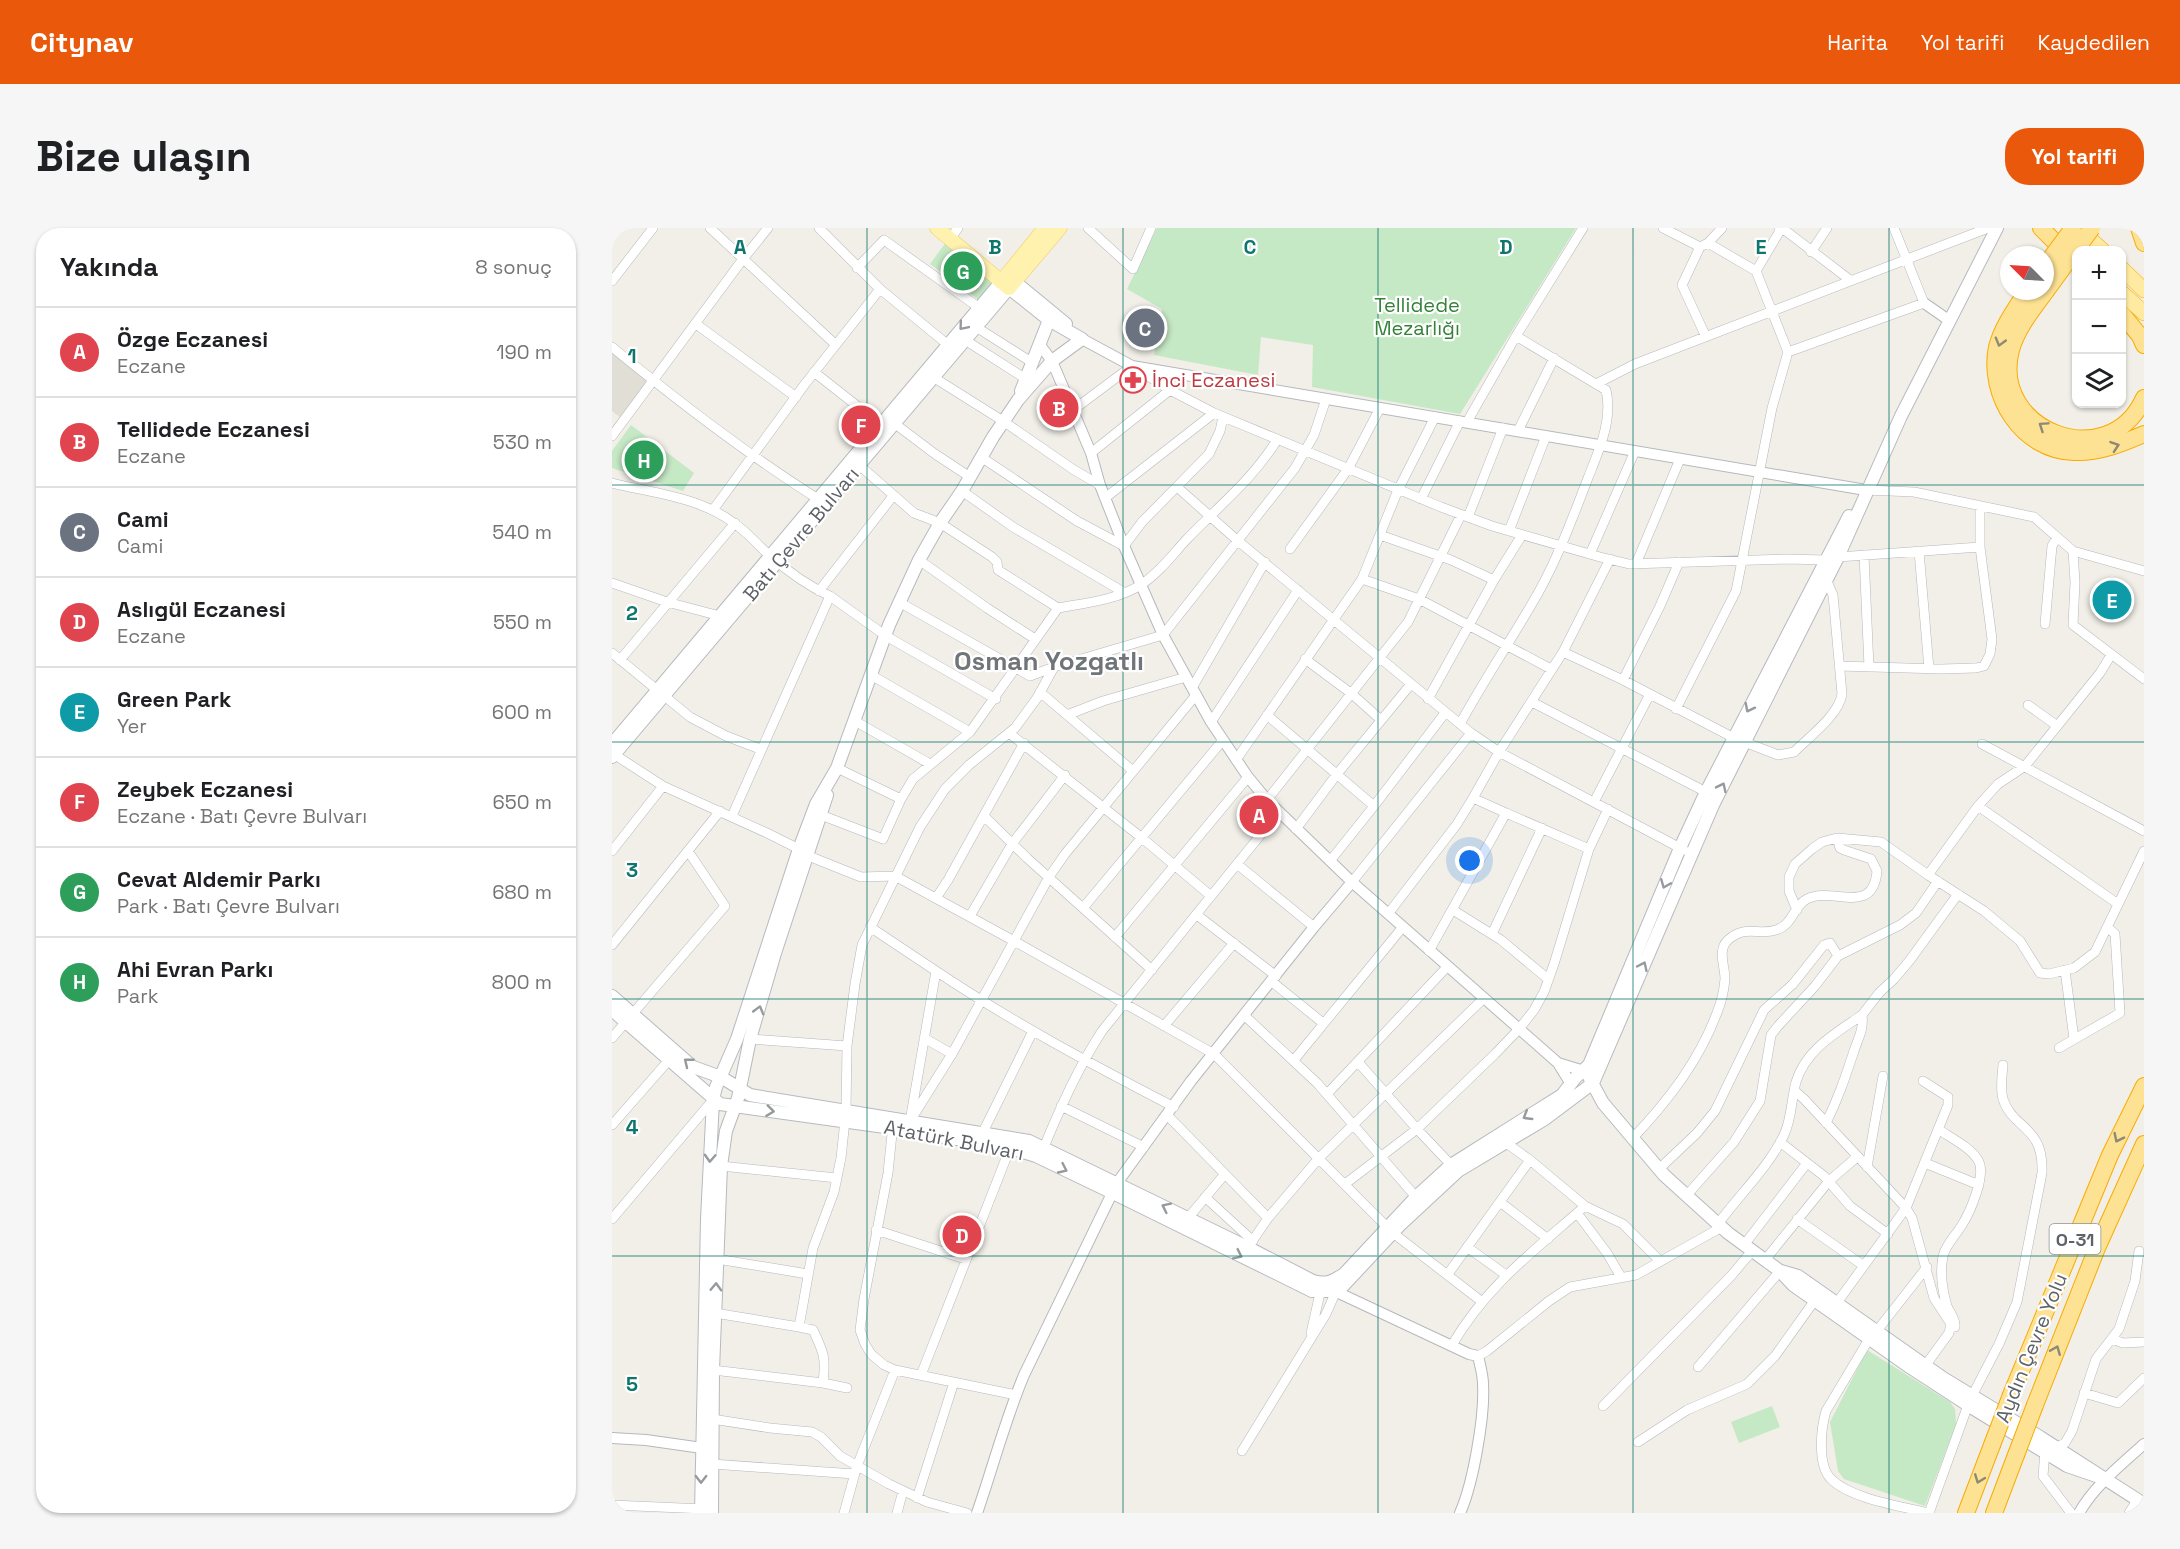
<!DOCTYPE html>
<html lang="tr">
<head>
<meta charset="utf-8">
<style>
  :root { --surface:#fff; --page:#f6f6f6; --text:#202124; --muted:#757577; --line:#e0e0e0; --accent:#ea580c }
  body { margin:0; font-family:"Space Grotesk",sans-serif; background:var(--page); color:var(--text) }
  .controls { position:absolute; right:18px; top:18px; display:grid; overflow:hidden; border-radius:12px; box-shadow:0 2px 4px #0004 }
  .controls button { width:54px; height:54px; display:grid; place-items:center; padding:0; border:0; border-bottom:2px solid var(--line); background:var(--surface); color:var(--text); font:30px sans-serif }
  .compass { position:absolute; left:1388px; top:18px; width:54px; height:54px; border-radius:50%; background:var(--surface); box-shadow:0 2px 4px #0004; rotate:294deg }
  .you { position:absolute; left:858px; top:633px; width:21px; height:21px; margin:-15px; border:4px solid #fff; border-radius:50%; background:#1a73e8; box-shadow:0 0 0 9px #1a73e833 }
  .badge { display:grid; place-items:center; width:39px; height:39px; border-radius:50%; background:var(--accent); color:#fff; font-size:20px; font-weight:700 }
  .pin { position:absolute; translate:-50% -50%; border:3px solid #fff; box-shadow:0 2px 6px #0006 }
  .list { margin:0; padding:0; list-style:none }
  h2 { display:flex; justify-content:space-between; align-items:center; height:78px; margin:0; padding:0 24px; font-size:26px }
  h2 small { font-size:20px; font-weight:400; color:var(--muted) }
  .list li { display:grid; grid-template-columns:39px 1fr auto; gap:18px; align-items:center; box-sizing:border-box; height:90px; padding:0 24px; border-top:2px solid var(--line) }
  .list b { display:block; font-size:22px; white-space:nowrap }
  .list p { margin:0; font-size:20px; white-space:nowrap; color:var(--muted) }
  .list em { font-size:20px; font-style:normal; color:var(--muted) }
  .icon { flex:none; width:33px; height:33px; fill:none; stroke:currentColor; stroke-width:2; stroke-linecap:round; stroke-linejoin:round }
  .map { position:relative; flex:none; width:1532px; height:1285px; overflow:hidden; border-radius:24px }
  header { display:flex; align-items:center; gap:36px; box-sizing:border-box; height:84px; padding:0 30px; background:var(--accent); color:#fff }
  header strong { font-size:28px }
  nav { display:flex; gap:33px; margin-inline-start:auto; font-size:21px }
  .intro { display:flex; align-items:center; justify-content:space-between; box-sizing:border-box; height:144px; padding:0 36px }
  h1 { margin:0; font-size:42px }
  .button { padding:15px 27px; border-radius:24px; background:var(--accent); color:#fff; font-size:21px; font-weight:700 }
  main { display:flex; gap:36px; padding:0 36px }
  aside { flex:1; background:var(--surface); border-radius:24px; box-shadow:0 2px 4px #0004 }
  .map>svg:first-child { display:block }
  .education { fill:#e1ded6 }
  .green { fill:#c5e8c5 }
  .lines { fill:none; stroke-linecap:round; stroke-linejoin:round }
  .minor-casing { stroke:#b5b8bc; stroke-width:10 }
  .tertiary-casing { stroke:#b5b8bc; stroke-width:12 }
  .secondary-casing { stroke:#b6babf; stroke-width:14 }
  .primary-casing { stroke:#f2c960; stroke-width:15 }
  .trunk-casing { stroke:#f9ab00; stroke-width:16 }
  .motorway-casing { stroke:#f9ab00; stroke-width:18 }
  .minor { stroke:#fff; stroke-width:9 }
  .tertiary { stroke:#fff; stroke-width:10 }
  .secondary { stroke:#fff; stroke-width:12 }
  .primary { stroke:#fff2af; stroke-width:14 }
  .trunk { stroke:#feeaa1; stroke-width:15 }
  .motorway { stroke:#fde293; stroke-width:16 }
  .motorway-bridge-casing { stroke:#f9ab00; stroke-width:18; stroke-linecap:butt }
  .motorway-bridge { stroke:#fde293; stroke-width:16 }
  .oneway { stroke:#979a9d }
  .oneway2 { stroke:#8e8975 }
  .grid { fill:none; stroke:#0f766e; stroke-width:1.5; stroke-opacity:0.55 }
  .labels { text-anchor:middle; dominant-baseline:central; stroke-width:4.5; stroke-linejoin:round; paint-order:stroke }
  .shield { fill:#fff; stroke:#8f9295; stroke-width:1.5 }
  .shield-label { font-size:18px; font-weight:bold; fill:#5f6368 }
  .park-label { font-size:20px; fill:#348238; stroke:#fff }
  .health-label { font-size:20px; fill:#be3a42; stroke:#fff; text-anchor:start }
  .street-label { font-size:20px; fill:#5f6368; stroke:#fff }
  .district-label { font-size:26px; font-weight:bold; fill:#70757a; stroke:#fff }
  .grid-label { font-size:20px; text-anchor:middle; font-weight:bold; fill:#0f766e; stroke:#fff; stroke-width:4.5; stroke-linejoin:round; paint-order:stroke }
</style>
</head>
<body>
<header>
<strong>Citynav</strong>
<nav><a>Harita</a><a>Yol tarifi</a><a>Kaydedilen</a></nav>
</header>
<div class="intro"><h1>Bize ulaşın</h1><a class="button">Yol tarifi</a></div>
<main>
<aside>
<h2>Yakında<small>8 sonuç</small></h2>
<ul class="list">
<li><span class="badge" style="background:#e0444e">A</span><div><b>Özge Eczanesi</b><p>Eczane</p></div><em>190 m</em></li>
<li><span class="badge" style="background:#e0444e">B</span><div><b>Tellidede Eczanesi</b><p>Eczane</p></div><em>530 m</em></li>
<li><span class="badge" style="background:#6b7280">C</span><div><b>Cami</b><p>Cami</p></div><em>540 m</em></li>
<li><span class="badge" style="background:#e0444e">D</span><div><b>Aslıgül Eczanesi</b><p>Eczane</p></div><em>550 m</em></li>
<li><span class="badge" style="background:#0f9aa8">E</span><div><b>Green Park</b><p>Yer</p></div><em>600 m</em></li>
<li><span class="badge" style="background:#e0444e">F</span><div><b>Zeybek Eczanesi</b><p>Eczane · Batı Çevre Bulvarı</p></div><em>650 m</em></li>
<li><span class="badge" style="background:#2e9e5b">G</span><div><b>Cevat Aldemir Parkı</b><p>Park · Batı Çevre Bulvarı</p></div><em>680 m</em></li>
<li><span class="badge" style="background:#2e9e5b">H</span><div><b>Ahi Evran Parkı</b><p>Park</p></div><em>800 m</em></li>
</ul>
</aside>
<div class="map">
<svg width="1532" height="1285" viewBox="0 0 1532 1285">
  <rect width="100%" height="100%" fill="#f1efe8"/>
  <path class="education" d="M0 124 36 154 8 189 0 183Z"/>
  <path class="green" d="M545 0H964L848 186 700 159 701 117 649 109 646 147 542 127 550 81 515 61Z
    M335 13 385 51 368 73 318 36Z
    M19 197 82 245 71 263 0 240V223Z
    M1255 1122 1338 1174 1343 1181 1344 1196 1313 1278 1232 1251 1226 1243 1218 1194Z
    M1160 1178 1168 1199 1127 1215 1119 1194Z"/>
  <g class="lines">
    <g class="minor-casing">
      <path id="minor" d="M98 0 224 117
        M207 0 268 61 335 116
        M476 0 521 41 539 0
        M1051 0 1088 19 1096 15 1144 43 1176 124 1160 180 1124 363 1064 481
        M1170 0 1238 52
        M338 11 346 0
        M1096 15 1110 0
        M1088 19 1070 57 1094 109
        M1199 24 1215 0
        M131 31 156 0
        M245 40 272 12 366 79
        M1144 43 1169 1 1167 0
        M0 53 41 0
        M84 96 184 169
        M364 99 421 135
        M353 112 414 151
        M0 119C67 174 137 228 211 274
        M1176 124 1312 75 1282 0
        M202 144 268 196 282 195 323 226 358 249
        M321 149 391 193 462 242 488 257
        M984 156 1023 136 1376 0
        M558 162 602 185
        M461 182 520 138 558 162 479 225
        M823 189 786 262 750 351 807 371 939 441
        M855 194 904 108 971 0
        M906 203 942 130
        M0 208 131 31
        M369 229 465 293 512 318 530 294 597 226 608 203 611 189
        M241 235 247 237 302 285 328 295 380 329 385 334 386 342 446 380
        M0 255C41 265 87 269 122 295 135 304 145 316 156 326 174 342 196 358 218 368L120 588
        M565 259 626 313 859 505 887 524 1072 622
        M1254 262 1302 264 1422 289 1461 323 1463 354 1461 397 1532 451
        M350 263 401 299 513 365
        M493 270 602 185 829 279 880 298 988 329 1017 336 1175 331 1213 332
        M809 271 848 193
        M1368 278V319
        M101 282 193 156 268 61
        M856 289 891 200
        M897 303 934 208
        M768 307 839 332 882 352
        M678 321 736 241 768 180
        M1307 323 1317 441
        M1461 323 1532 343
        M978 326 1023 223
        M1252 327 1257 439
        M1226 329 1368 319 1380 411 1378 426 1372 438 1364 440 1329 441 1227 438
        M307 332 375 380 423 411
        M1024 336 1068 231
        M0 355 55 374 108 388
        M207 363 281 268
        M218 368 274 408 384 471
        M287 374 418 448 442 439
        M1433 396 1440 318 1445 309
        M951 424 1011 452 1122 510 1166 527 1182 524C1197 509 1227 487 1230 466L1221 367 1214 351
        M0 425 78 489 114 508 148 521
        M693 431 740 466 769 492
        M8 432 123 295
        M259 447 358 504
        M1011 452 1048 378 1067 334
        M580 460 653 334
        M428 464 521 543
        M816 471 882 352 910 307
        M920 474 1094 564
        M1416 477 1444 497
        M455 487 491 473 574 449
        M655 487 762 578 833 485
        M243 493 318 536
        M599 494 686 362
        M848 496C870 456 895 418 918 379 943 338 959 294 976 250 987 222 1001 192 994 162L904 108
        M397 505 530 610 599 668
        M1370 516 1532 603
        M0 525 51 558 155 605 187 621 194 627 249 649 283 648 402 713 602 826 781 1005 869 1073
        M624 532 750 351
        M225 540 289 571 301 551 358 504 446 380C473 375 506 372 530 356 548 344 561 326 575 311 608 277 640 252 665 212
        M655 572 796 394 849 287
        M982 574 1038 466
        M1366 578 1506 676
        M894 585 977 621
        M209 587 271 611 289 571
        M372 588 415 630 540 742
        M684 601 725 546 799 456
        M0 623 51 558
        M718 633 762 578
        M625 636 702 699
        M1316 647 1366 578 1386 556 1413 538 1488 445 1499 427
        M740 654 859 505
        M324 670 336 652 412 515
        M471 680 611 512
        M841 682 889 712 936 751
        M1185 682 1177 663V649L1183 636 1200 621 1210 614 1225 610 1269 614 1316 647 1372 683 1408 713 1428 745 1437 746 1462 740 1483 724 1532 623
        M776 686 845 596 861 570 887 524 951 424 998 331
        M585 687 664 748
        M358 688 400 616 453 547
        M258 699 324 743 298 893 340 826
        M880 706 930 600
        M503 709 636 549
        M0 717 108 583
        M817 723 894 585 861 570
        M1453 742 1462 811
        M324 743C400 794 481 837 562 879
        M659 753 711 795
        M632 787 705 855 804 969
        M552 798 622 715
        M0 810 113 678 76 623
        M312 810 340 826 437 649 453 626 584 467
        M138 811 235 818
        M1447 820 1508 785 1503 706 1495 699
        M682 832 790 700
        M746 834 805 901 842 940
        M1183 863 1192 871 1294 980 1300 990 1322 1070 1339 1096 1337 1105 1313 1138
        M715 866 835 739
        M449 878 532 919
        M556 888 656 990 707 930 871 771
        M1214 895C1226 871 1233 850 1242 823 1246 810 1252 802 1250 787L1267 765 1282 751 1298 732 1346 666
        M281 896 276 945 252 1071 248 1102 253 1116 259 1126 272 1137 283 1142 404 1167
        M0 897 57 832
        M1326 901C1339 910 1358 919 1366 932 1375 946 1358 984 1350 997 1344 1007 1334 1016 1331 1028 1328 1043 1330 1063 1335 1078 1338 1085 1344 1091 1343 1099
        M371 904 421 803
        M1020 911C1056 873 1088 832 1106 782 1110 772 1112 761 1113 751 1113 738 1105 722 1116 712 1134 696 1146 708 1164 702 1182 696 1181 678 1195 671 1221 658 1261 689 1265 643L1259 631 1232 622 1228 620 1225 610
        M890 912 918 932 973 978 1011 996 1048 1033
        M1168 914 1212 948 1238 978 1276 1006
        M432 919C449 878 466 840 490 803L667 584
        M1313 935 1367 957
        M109 938 225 950
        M1255 939 1271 848
        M1047 941 1085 905 1103 883 1152 782 1181 756 1212 717 1218 715 1226 728
        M733 956 805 901 883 826 907 801 922 782 932 764 942 736 977 621 996 581
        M1075 967 1122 914 1148 873 1159 807 1166 798 1203 758 1226 728 1288 697 1304 685 1326 653
        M593 969 641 1013
        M888 974 936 1011
        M965 985 995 1025 1009 1049
        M576 990 612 947
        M0 991 101 872
        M1185 991 1252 1038
        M1106 996C1127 967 1156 940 1172 907 1180 890 1179 872 1184 854 1194 821 1224 805 1250 787
        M264 1002 353 1031
        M639 1015 656 990
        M1132 1017 1195 935
        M855 1019 894 1047
        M105 1031 196 1046
        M1153 1032 1217 953 1245 929
        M836 1046 918 932
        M1224 1076 1294 980 1336 877V869L1311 853
        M103 1085 187 1099 201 1020 222 964 229 930 234 883 235 818 243 756 250 717 308 599 333 561 357 537 403 500 425 470 442 439 551 407 683 240 702 207 714 171
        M187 1099 201 1102C212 1125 214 1130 211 1155L235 1160
        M1264 1104 1315 1039
        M699 1105 708 1065
        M1257 1111 1214 1183C1209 1200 1205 1237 1219 1251 1239 1271 1289 1278 1317 1285L1356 1177
        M1500 1111 1511 1115 1532 1114
        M840 1117C875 1057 922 1023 973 978
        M866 1128 875 1123 937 1073 958 1059 1024 1047 1110 999
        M1086 1139 1168 1043
        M101 1142 211 1155
        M309 1147 400 915
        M1472 1165 1506 1175 1532 1150
        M1360 1168 1387 1116 1405 1074 1430 945C1432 897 1401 902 1391 871 1388 860 1390 848 1391 837
        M991 1178 1119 1048 1140 1023
        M100 1191 158 1200 200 1204 209 1209 228 1228 277 1256 315 1274 355 1285
        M1026 1214 1075 1182 1135 1156 1163 1128 1203 1072
        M1444 1219 1453 1215 1460 1203 1484 1131 1507 1101 1523 1053 1527 1023
        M630 1223 714 1086 725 1061
        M1433 1223 1431 1248 1459 1285
        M100 1236 243 1246
        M305 1270 342 1154
        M0 1277 93 1281
        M232 1285 245 1238 283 1142
        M285 1285 291 1263
        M1517 1285 1525 1272"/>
    </g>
    <g class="tertiary-casing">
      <path id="tertiary" d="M1312 75 1338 93
        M470 111 520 138 1254 262
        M428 117 440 133 479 225 488 257 512 318 551 407 599 494 636 549 655 572 740 654 946 835 959 856
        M946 835 972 843
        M720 1054 729 1066 857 1126 866 1128C868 1137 871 1147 871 1156 873 1188 861 1256 848 1285
        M0 1210 34 1212 97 1221
        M365 1285C381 1239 393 1192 412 1147L505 955 579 853 702 699 740 654
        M1467 1285C1483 1257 1508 1238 1532 1216"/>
    </g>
    <g class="secondary-casing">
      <path id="secondary" d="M403 54 454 96
        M409 163 437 92
        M0 516 389 54
        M0 529 397 60 437 92 470 111
        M0 768 81 839 109 849 138 867 417 913 635 1019 701 1053C715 1057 721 1053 732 1046L804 969 839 937 950 867 964 849 977 837 1068 620 1094 564 1237 288
        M0 782 108 876 280 900 398 920 424 928 501 965 700 1063H716L731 1058 789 996 846 943 933 891 981 855 1101 577 1226 329 1289 188 1385 0
        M977 849 991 875 1052 947 1116 1005 1168 1043 1181 1057 1299 1140 1362 1181 1455 1238 1493 1251
        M1169 1043 1186 1048 1331 1150 1428 1209 1532 1276
        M89 1285 95 991 101 872 104 859 125 811 187 621 204 576 225 540 277 397 307 332 328 295 350 263 381 209 406 172 440 133 470 111
        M100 1285 101 1142 109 938 114 903 126 870 138 811 163 725 215 567"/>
    </g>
    <g class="primary-casing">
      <path id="primary" d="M325 0 397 60 448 0
        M389 54 433 0"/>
    </g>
    <g class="trunk-casing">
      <path id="trunk" d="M1466 0 1490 22
        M1510 41 1532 62
        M1510 65 1532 85"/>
    </g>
    <g class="motorway-casing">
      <path id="motorway" d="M1429 0 1456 27
        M1527 0 1532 15
        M1415 63C1404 80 1390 99 1385 119 1375 167 1410 223 1462 224 1487 225 1509 216 1532 206
        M1434 63C1421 81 1405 100 1399 122 1378 203 1497 248 1532 170
        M1510 86 1528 108 1532 117
        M1399 1167 1498 927 1532 858
        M1423 1177 1485 1020 1532 916
        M1354 1285 1380 1217
        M1382 1285 1404 1227"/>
    </g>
    <use href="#minor" class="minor"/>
    <use href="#tertiary" class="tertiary"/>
    <use href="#secondary" class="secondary"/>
    <use href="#primary" class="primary"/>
    <use href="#trunk" class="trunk"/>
    <use href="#motorway" class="motorway"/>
    <g class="motorway-bridge-casing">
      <path id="motorway-bridge" d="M1433 38 1461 0
        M1434 63 1480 0
        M1380 1217 1399 1167
        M1404 1227 1423 1177"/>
    </g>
    <use href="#motorway-bridge" class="motorway-bridge"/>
  </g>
  <defs><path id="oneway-chevron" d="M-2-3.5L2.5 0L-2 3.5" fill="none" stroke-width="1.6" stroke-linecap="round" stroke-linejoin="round" transform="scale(1.5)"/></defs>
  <g class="oneway">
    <use href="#oneway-chevron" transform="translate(351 98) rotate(130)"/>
    <use href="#oneway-chevron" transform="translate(1137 480) rotate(117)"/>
    <use href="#oneway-chevron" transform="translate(1110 559) rotate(-64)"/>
    <use href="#oneway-chevron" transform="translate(1053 656) rotate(112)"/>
    <use href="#oneway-chevron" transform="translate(1031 738) rotate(-65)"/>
    <use href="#oneway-chevron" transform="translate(147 782) rotate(-74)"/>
    <use href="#oneway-chevron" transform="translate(76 834) rotate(-141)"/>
    <use href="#oneway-chevron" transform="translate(158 883) rotate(7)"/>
    <use href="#oneway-chevron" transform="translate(915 888) rotate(149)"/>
    <use href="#oneway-chevron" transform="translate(98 930) rotate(93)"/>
    <use href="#oneway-chevron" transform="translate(451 941) rotate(25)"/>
    <use href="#oneway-chevron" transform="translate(554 979) rotate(-154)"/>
    <use href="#oneway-chevron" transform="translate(626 1027) rotate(26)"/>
    <use href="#oneway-chevron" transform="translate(104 1059) rotate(-88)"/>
    <use href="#oneway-chevron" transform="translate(89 1251) rotate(90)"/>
  </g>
  <g class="oneway2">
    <use href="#oneway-chevron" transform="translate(1388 114) rotate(106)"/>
    <use href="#oneway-chevron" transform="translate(1431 198) rotate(-146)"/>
    <use href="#oneway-chevron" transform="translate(1503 218) rotate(-19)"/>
    <use href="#oneway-chevron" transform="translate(1506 910) rotate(116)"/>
    <use href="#oneway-chevron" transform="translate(1444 1122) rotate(-68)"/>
    <use href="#oneway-chevron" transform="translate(1367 1251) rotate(111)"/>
  </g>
  <path class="grid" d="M255 0V1285M511 0V1285M766 0V1285M1021 0V1285M1277 0V1285M0 257H1532M0 514H1532M0 771H1532M0 1028H1532"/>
  <defs>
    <g id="pharmacy-ring" transform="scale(1.35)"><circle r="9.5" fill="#fff" stroke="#e0444e" stroke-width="1.5"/><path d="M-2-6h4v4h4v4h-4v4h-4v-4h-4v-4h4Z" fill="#e0444e"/></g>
  </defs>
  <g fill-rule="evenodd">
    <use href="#pharmacy-ring" x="521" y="152"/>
  </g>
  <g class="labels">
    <rect class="shield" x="1437.5" y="996" width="51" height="30" rx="4.5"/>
    <g class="shield-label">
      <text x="1463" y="1011">O-31</text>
    </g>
    <g class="park-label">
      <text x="805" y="77">Tellidede<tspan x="805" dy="23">Mezarlığı</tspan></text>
    </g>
    <g class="health-label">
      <text x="540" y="152">İnci Eczanesi</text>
    </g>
    <g class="street-label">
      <text transform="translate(189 306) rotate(-50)">Batı Çevre Bulvarı</text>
      <text transform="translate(342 912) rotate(11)">Atatürk Bulvarı</text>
      <text transform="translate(1419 1120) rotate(-68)">Aydın Çevre Yolu</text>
    </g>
    <g class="district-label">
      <text x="437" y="433">Osman Yozgatlı</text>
    </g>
  </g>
  <g class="grid-label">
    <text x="128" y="26">A</text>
    <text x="383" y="26">B</text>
    <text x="638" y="26">C</text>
    <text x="894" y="26">D</text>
    <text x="1149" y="26">E</text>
    <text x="20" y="135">1</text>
    <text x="20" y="392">2</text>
    <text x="20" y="649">3</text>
    <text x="20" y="906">4</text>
    <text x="20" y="1163">5</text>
  </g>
</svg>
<div class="controls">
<button>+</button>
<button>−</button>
<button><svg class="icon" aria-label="layers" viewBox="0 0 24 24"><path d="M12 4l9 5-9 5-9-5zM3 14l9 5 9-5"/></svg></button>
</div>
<svg class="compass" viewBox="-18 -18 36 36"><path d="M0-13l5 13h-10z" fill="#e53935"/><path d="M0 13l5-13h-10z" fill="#757577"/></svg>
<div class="you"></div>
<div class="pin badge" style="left:647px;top:587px;background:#e0444e">A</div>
<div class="pin badge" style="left:447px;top:180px;background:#e0444e">B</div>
<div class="pin badge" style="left:533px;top:100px;background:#6b7280">C</div>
<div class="pin badge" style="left:350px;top:1007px;background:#e0444e">D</div>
<div class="pin badge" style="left:1500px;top:372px;background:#0f9aa8">E</div>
<div class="pin badge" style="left:249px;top:197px;background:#e0444e">F</div>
<div class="pin badge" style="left:351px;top:43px;background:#2e9e5b">G</div>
<div class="pin badge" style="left:32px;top:232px;background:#2e9e5b">H</div>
</div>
</main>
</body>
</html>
